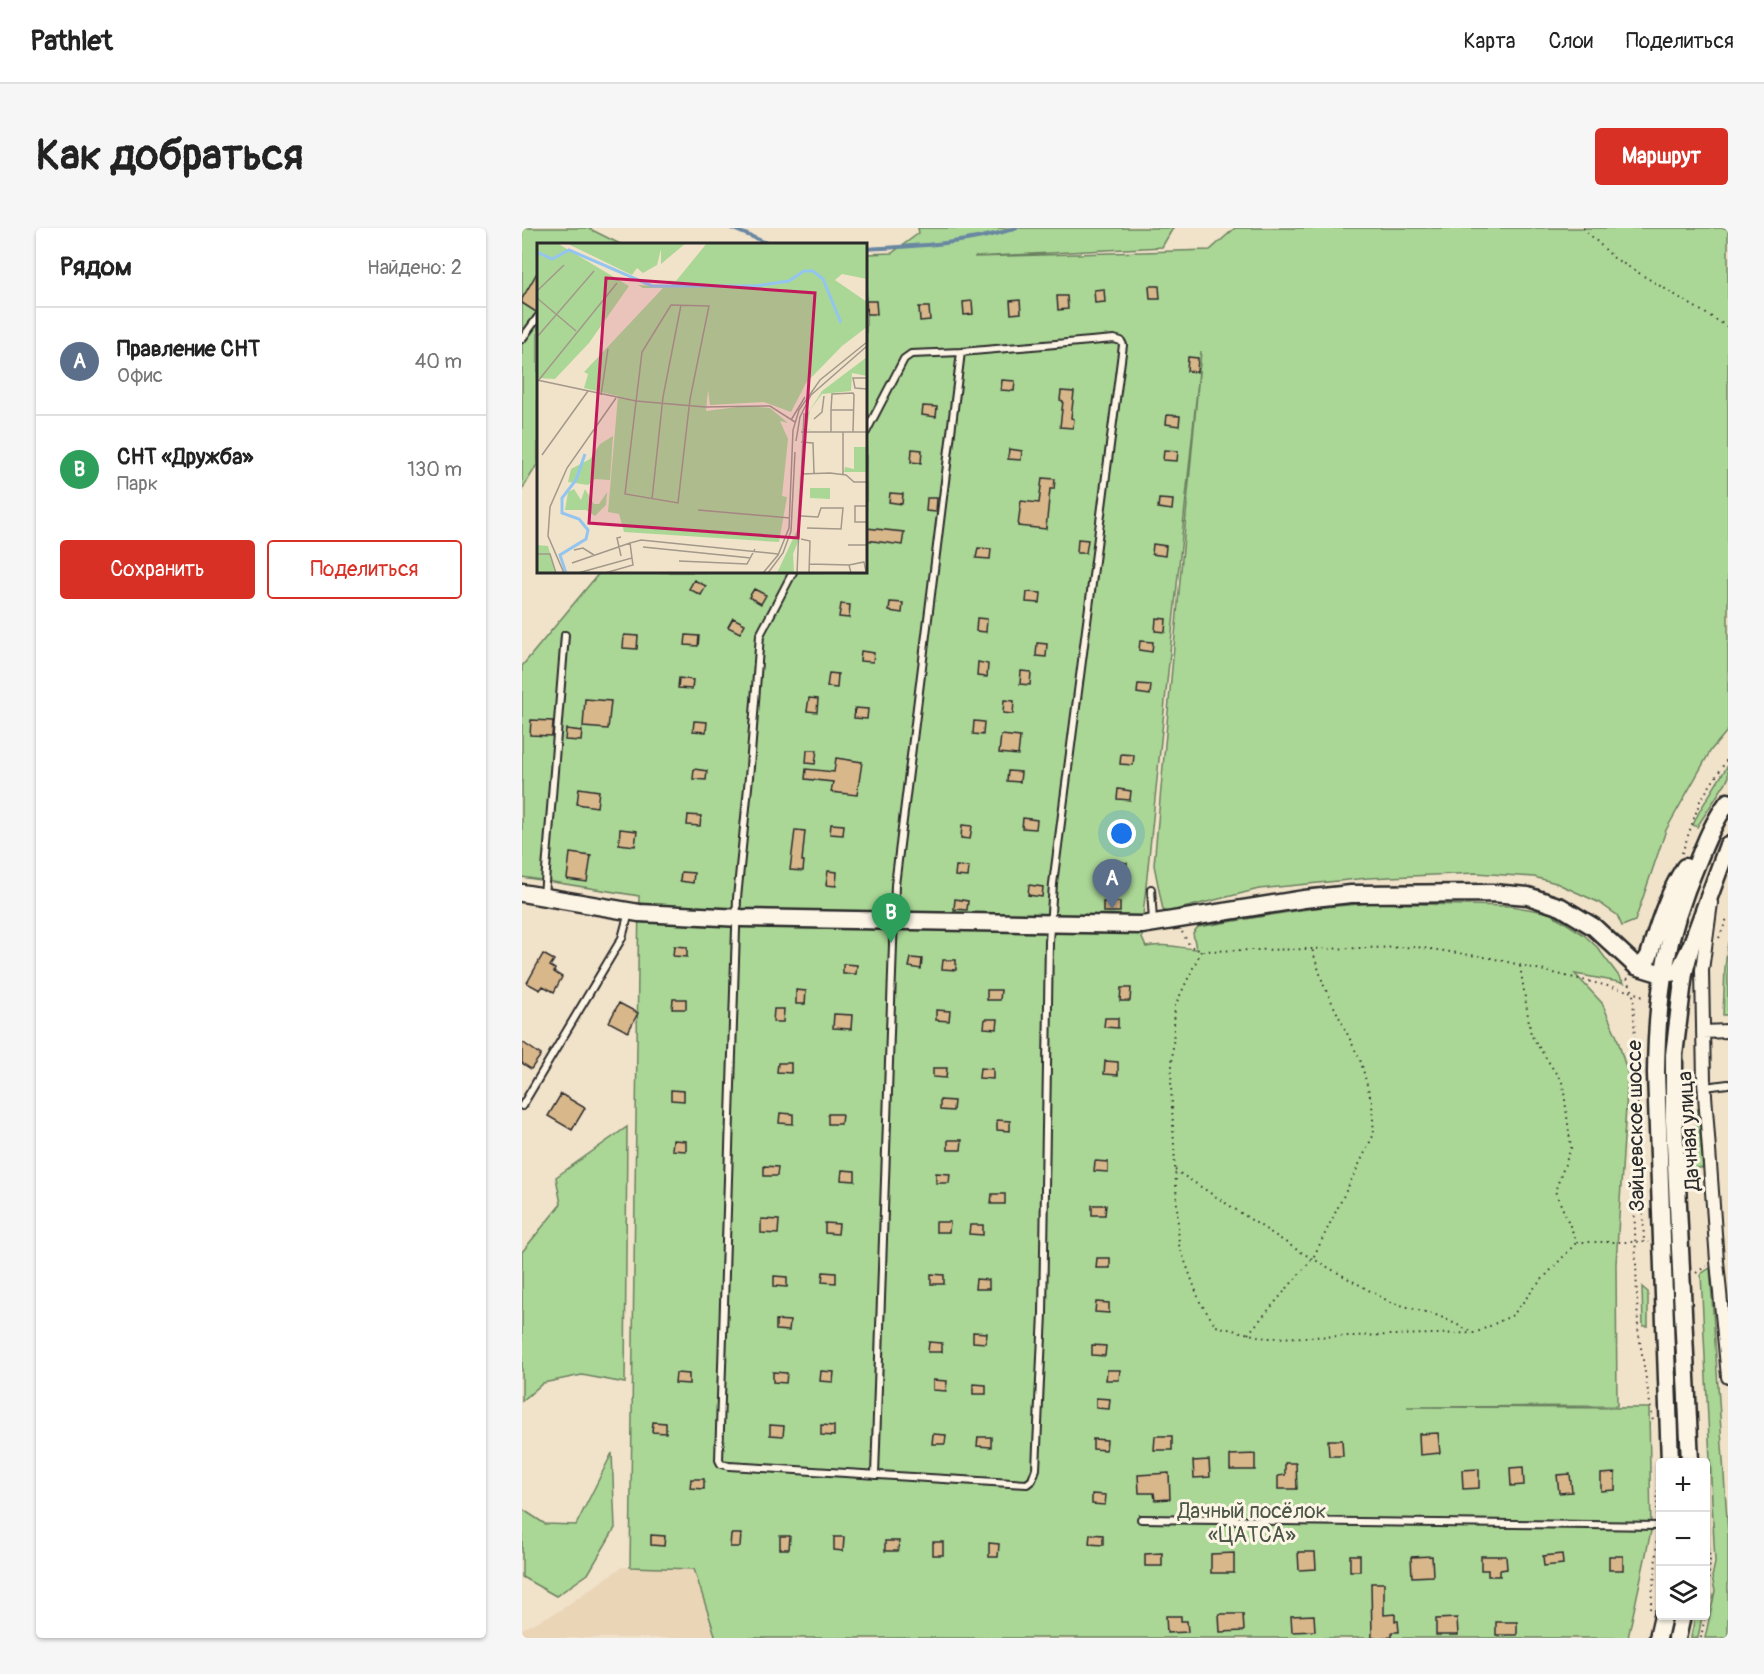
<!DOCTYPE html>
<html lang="ru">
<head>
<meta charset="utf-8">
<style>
  :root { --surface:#fff; --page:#f6f6f6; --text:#222; --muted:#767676; --line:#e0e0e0; --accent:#d93025 }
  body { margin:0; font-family:Pangolin,sans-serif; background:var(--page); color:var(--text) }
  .controls { position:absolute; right:18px; bottom:18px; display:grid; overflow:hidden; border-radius:6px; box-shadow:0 2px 4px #0004 }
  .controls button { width:54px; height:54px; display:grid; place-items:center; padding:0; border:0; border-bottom:2px solid var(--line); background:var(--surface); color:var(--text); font:30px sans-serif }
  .you { position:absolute; left:600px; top:606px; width:21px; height:21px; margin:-15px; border:4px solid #fff; border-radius:50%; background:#1a73e8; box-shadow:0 0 0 9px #1a73e833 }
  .badge { display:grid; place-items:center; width:39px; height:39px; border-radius:50%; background:var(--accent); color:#fff; font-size:20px; font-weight:700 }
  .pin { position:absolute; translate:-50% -50px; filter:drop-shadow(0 2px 3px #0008) }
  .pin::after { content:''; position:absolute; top:32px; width:21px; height:18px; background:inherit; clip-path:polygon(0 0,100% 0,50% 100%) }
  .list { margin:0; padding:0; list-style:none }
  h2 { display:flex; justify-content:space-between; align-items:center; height:78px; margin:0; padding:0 24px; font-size:26px }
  h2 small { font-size:20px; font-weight:400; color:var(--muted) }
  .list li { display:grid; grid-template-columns:39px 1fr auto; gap:18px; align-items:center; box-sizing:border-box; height:108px; padding:0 24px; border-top:2px solid var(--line) }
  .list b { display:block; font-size:22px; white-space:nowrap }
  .list p { margin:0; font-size:20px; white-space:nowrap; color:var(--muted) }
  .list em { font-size:20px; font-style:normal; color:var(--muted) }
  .actions { display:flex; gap:12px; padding:18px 24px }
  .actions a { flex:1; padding:14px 0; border:2px solid var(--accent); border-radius:6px; text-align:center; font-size:21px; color:var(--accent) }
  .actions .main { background:var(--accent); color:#fff }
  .icon { flex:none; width:33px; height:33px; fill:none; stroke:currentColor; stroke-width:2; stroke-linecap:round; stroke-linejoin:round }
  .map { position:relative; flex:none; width:1206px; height:1410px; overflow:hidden; border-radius:6px }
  header { display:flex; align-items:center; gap:36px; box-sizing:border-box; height:84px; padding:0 30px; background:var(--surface); border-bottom:2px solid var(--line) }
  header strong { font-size:28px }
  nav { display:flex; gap:33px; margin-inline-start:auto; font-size:21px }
  .intro { display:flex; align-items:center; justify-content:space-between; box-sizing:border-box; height:144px; padding:0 36px }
  h1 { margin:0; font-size:42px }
  .button { padding:15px 27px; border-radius:6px; background:var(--accent); color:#fff; font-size:21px; font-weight:700 }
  main { display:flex; gap:36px; padding:0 36px }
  aside { flex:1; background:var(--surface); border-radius:6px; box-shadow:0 2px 4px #0004 }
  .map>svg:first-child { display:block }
  .built { fill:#ead5b7 }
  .green { fill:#abd796; stroke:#6b8160; stroke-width:1.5 }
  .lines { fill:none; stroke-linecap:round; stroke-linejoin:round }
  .stream { stroke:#6987a1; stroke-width:4 }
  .building { fill:#d8b78b; stroke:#2b2b2b; stroke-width:1.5 }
  .lane-casing { stroke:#2b2b2b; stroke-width:10 }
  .street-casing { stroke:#2b2b2b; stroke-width:16 }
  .secondary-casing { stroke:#2b2b2b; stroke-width:21 }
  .path { stroke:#2b2b2b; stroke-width:2; stroke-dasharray:1.5 4.5; stroke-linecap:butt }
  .lane { stroke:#fcf5e5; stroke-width:6 }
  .street { stroke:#fcf5e5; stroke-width:12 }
  .secondary { stroke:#fcf5e5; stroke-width:16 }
  .labels { text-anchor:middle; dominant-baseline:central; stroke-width:6; stroke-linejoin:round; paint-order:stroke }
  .street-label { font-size:21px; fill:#2b2b2b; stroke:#fcf5e5 }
  .park-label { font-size:21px; fill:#4b5646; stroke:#fcf5e5 }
  .inset-river { fill:none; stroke:#93c5ef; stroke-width:3 }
  .inset-road { fill:none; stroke:#a2998a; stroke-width:1.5 }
  .view { fill:#c2185b; fill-opacity:0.15; stroke:#c2185b; stroke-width:3 }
  .inset-edge { fill:none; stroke:#2b2b2b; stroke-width:3 }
</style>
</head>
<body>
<header>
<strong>Pathlet</strong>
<nav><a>Карта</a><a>Слои</a><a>Поделиться</a></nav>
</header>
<div class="intro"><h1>Как добраться</h1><a class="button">Маршрут</a></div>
<main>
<aside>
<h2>Рядом<small>Найдено: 2</small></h2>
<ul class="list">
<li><span class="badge" style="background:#5c6f8a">A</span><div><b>Правление СНТ</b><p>Офис</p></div><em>40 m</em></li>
<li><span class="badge" style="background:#2e9e5b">B</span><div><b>СНТ «Дружба»</b><p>Парк</p></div><em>130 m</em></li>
</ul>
<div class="actions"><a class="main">Сохранить</a><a>Поделиться</a></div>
</aside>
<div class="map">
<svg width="1206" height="1410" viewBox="0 0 1206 1410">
  <rect width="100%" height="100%" fill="#f1e2ca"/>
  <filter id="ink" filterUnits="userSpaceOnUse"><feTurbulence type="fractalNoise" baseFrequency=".0167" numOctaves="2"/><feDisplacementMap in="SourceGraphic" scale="12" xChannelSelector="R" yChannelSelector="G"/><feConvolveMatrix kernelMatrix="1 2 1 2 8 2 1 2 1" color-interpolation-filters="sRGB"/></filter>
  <g filter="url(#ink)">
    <path class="built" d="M100 1339 172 1341 194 1410H0V1401L37 1383Z"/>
    <path class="green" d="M0 0H66L98 16H16V235L0 262Z
      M396 0H651L640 19 452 29 688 22 713 0H1206V502L1189 522 1144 602 1113 693 1100 698 1095 687 1076 674 1034 655 1012 649 954 645 846 650 737 661 645 684 641 682 632 637 679 123 620 697V710L624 719C640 715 658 720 674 721L671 705 676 699 792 680 850 675 989 678 1028 685 1061 706 1075 719 1102 755 1053 746 1080 775 1095 809 1106 847 1094 1036 1095 1178 885 1179 1127 1180 1129 1303 1106 1410H194L172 1341 108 1339 117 668 0 649V438L78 344H344V26L370 25 397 5Z
      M1206 537V551L1175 599 1171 597 1178 582Z
      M1206 714V787H1201L1203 740Z
      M1176 880 1181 940H1169L1175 888Z
      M105 899 103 1155 60 1147 21 1155 0 1173V1024L39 976 34 949Z
      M1188 1040 1206 1306V1410H1183L1193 1363 1190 1349 1193 1335 1179 1046Z
      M1120 1059 1126 1064V1098H1121Z
      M90 1225 93 1300 66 1346 34 1368 0 1349V1281L23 1296 54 1297Z
      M1173 1388H1180L1176 1410H1169Z"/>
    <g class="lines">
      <path class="stream" d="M209 0 247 16
        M344 21C394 18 446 16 494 0"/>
    </g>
    <path class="building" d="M16 43V84H14L0 75V71Z
      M627 58H637L638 71H628Z
      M582 61 583 74 573 75 572 62Z
      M535 68H545L546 81 536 82Z
      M498 72 499 85 489 86 488 73Z
      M344 73H354L355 86H345Z
      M450 73 451 86 442 87 441 74Z
      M397 79H407L408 92 398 93Z
      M666 129 676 130 675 144 665 143Z
      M480 152 493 153 492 163 479 162Z
      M539 163 552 164 549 190 552 191 551 200 538 199 541 173 538 172Z
      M401 178 415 179 414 189 400 187Z
      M645 187 658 188 657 198 644 196Z
      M390 221 400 222 399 235 389 234Z
      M487 221 500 223 499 232 486 231Z
      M642 222 656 223 655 233 641 232Z
      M520 250 533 251 532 261H528L524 301 496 298 499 273 517 275Z
      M368 265 381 266 380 276 367 274Z
      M405 270H415L414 284 404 283Z
      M637 271 651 272 650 282 636 280Z
      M344 300 382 304 380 317 344 312Z
      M556 311 566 312 564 325H555Z
      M631 316 644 318 643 328 630 326Z
      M456 320 469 321 468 331 454 330Z
      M172 352 184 358 179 367 167 361Z
      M232 361 244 367 239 376 227 369Z
      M505 364 519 365 518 375 504 374Z
      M368 374 381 375 380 385 367 383Z
      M319 376 328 377 327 390 317 389Z
      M211 390 223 396 218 405 206 399Z
      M455 390 465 391 464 404 454 403Z
      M634 390 644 391 643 404 633 403Z
      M102 407 116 408 115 421 101 420Z
      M164 407 177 408 176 418 163 417Z
      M618 413 631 414 630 424 617 422Z
      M515 415 525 416 524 429 514 428Z
      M339 423 352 425 351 434 338 433Z
      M456 434 466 436 465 449 455 448Z
      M499 443 509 444 508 457 498 456Z
      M307 445 316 446 315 460 305 459Z
      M157 450 171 452 170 461 156 460Z
      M616 456 629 457 628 467 615 465Z
      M287 470 296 471 295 484 285 483Z
      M63 471 89 473 86 501 61 499Z
      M482 472 492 473 491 486 481 485Z
      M333 480 346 481 345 491 332 490Z
      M9 492 31 493 30 508 8 507Z
      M172 493 185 494 184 504 171 503Z
      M452 493 462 494 461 507 451 506Z
      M44 501 60 503 59 513 43 512Z
      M479 507 498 509 496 527 477 525Z
      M285 522H295L293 536 284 535Z
      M599 526 612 527 611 537 598 536Z
      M314 530 340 534 335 567 309 564 311 554 283 551 284 541 312 544Z
      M172 541 185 543 184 552 171 551Z
      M486 543 499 544 498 554 485 553Z
      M57 560 77 563 75 579 55 576Z
      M596 561 609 563 608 572 595 571Z
      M166 587 179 588 178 598 165 597Z
      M501 590 515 592 514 601 500 600Z
      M309 596 322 597 321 607 308 606Z
      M440 597 450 598 448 611 439 610Z
      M595 597 608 598 607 608 594 606Z
      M98 601 115 603 113 618 97 616Z
      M273 602 283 603 280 633H282L281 643 268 642Z
      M48 625 69 628 65 654 45 651Z
      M588 633 605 635 604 649 586 647Z
      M434 638 447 639 446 649 433 648Z
      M306 643 315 644 314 658 304 657Z
      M159 644 172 645 171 655 158 653Z
      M507 657 521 659 520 669 506 667Z
      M433 671 446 673 445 682 432 681Z
      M581 674H598V684H581Z
      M152 718 165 719V729L151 728Z
      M21 726 32 732 28 738 33 741 32 744 40 749 32 764 21 758 18 762 5 755Z
      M389 730 400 731 399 741 387 739Z
      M421 732H434V742L420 741Z
      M321 736 335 737 334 746H321Z
      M599 760H609L608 773H598Z
      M274 762 284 763 283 776H274Z
      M465 762H479L478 772H465Z
      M151 771H164V781H150Z
      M97 775 116 785 106 804 87 794Z
      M252 781H262L261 794H251Z
      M414 782 428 783 427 793 414 792Z
      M312 786 330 787 329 801 311 800Z
      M583 790H596V800L582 799Z
      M463 791H476L475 801 462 800Z
      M0 814 19 827 9 841 0 835Z
      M583 833 596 834V847L582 846Z
      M256 835H269V845L255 844Z
      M411 840H425L424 850 411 849Z
      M458 840 471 841V851L457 850Z
      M149 862 162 863V873L149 872Z
      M39 866 63 880 50 902 26 888Z
      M418 872 432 873 431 883 418 882Z
      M258 885 271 886V896L257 895Z
      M306 886H320L319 896H306Z
      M475 892 488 893V903L475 902Z
      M151 912 164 913V923L150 922Z
      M426 912H440L439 922H426Z
      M573 933 586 934V944L572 943Z
      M242 938 256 939 255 948H242Z
      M320 942 333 943V953L319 952Z
      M414 945 428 946 427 955H414Z
      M470 966H483V976H469Z
      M570 977H584L583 987H570Z
      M239 991 257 992 256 1006 239 1005Z
      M414 994H428L427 1004H414Z
      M303 995 317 996 316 1006 303 1005Z
      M448 997H461V1007L447 1006Z
      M575 1030H588V1040H574Z
      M301 1044 314 1045V1055L300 1054Z
      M409 1046 422 1047V1056H409Z
      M252 1048 265 1049V1059L252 1058Z
      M454 1051 467 1052V1061H453Z
      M574 1074 587 1075V1085L573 1084Z
      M254 1092 268 1093 267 1103 254 1102Z
      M451 1104 465 1105 464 1115 451 1114Z
      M407 1114 420 1115V1124H406Z
      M570 1117 584 1118 583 1128 570 1127Z
      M585 1142H598L597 1152H584Z
      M299 1143 312 1144 311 1154 298 1153Z
      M251 1144 265 1145 264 1155 251 1154Z
      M154 1145 167 1146V1156L153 1155Z
      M411 1152 425 1153 424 1163 411 1162Z
      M451 1156 464 1157V1166H451Z
      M574 1170 588 1171 587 1181 574 1180Z
      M131 1194 144 1195V1205L130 1204Z
      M248 1197 262 1198 261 1208 248 1207Z
      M299 1197 312 1198V1208L299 1207Z
      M916 1205 918 1225 898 1227 897 1206Z
      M411 1206 424 1207 423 1216H410Z
      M633 1208H650V1222H632Z
      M456 1209H469V1219L455 1218Z
      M571 1211 585 1212 584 1222 571 1221Z
      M806 1212H820L821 1228H807Z
      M733 1226V1242H708V1227Z
      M687 1232 688 1249 672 1250 671 1233Z
      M763 1235H774L775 1261H756V1248L763 1247Z
      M1001 1239 1002 1257 989 1258 988 1240Z
      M957 1241V1260L941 1261 940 1242Z
      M647 1245 648 1271 633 1272 632 1265H617L616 1247Z
      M1093 1245V1262L1079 1263V1246Z
      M1048 1246 1050 1264 1037 1265 1035 1247Z
      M169 1251H182V1261L168 1260Z
      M570 1266 584 1267 583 1277 570 1276Z
      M209 1306H219L218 1319H208Z
      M568 1306 581 1307V1317L567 1316Z
      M129 1307 143 1308 142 1318 129 1317Z
      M258 1308H268L267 1321H258Z
      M312 1309H322L321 1323 312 1322Z
      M363 1313H377L376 1323H363Z
      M411 1314H421V1327H411Z
      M467 1315 477 1316 476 1329H467Z
      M776 1324H793L794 1341 777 1342Z
      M640 1325V1338H623V1326Z
      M712 1325V1345H689V1326Z
      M1040 1326 1041 1336 1022 1338 1021 1328Z
      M828 1327H838V1343H828Z
      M910 1328 911 1348 890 1349 889 1329Z
      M959 1328H984L985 1341 978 1342V1348H966V1342H959Z
      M1087 1328H1101V1342H1087Z
      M849 1355H862V1387L873 1386V1393H876L877 1404H870V1409L850 1410Z
      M697 1386H721L722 1403 698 1404Z
      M792 1387 793 1403 770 1404 769 1388Z
      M644 1388H659V1393H665L666 1404 645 1405Z
      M935 1390 936 1407H914V1391Z
      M974 1394H995V1407H974Z"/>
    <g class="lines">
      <g class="lane-casing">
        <path id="lane" d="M0 111 16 89
          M271 344 238 407 228 539 215 670 197 1232 199 1236 207 1238 505 1256 510 1252 514 1241 521 1085 527 714 531 656 601 117 599 113 592 111 439 124 389 126 382 131 344 204
          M629 661 631 693
          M22 667 43 407
          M1183 859 1206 856
          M0 878 100 710 107 684
          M353 1247 373 657 439 124
          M619 1291 1138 1298"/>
      </g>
      <g class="street-casing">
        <path id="street" d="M1189 675 1180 742 1182 853 1195 1033 1206 1149
          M1181 804 1206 803"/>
      </g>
      <g class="secondary-casing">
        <path id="secondary" d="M0 665 117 685 220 690 620 697 782 671 829 666 970 665 1006 668 1039 679 1072 699 1114 738 1140 746 1154 744 1158 741 1169 718
          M1114 738 1123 734 1127 728C1136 697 1146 666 1163 639
          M1148 1234 1134 845C1135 765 1143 709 1175 635 1184 613 1192 593 1206 574
          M1168 1234 1152 892V827L1162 745 1169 718 1206 617
          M1136 1410 1141 1388
          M1155 1410 1160 1388"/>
      </g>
      <path class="path" d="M1061 0 1092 30 1206 99
        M1160 625 1178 573 1206 530
        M660 704 668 718 679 723 895 719 969 730 1111 764 1123 770
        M1197 710 1206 688
        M679 723 653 778 649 858 657 1017 678 1074 694 1098 744 1110 953 1105 991 1087 1013 1059 1055 1014
        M998 738 1009 807 1041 856 1049 920 1033 963 1055 1014H1127
        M1105 750 1111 764 1117 915 1111 937 1116 1101 1131 1194
        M653 942 777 1023 868 1074 917 1088 952 1105
        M1121 985 1122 1015
        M1174 1045 1184 1038
        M726 1106 791 1030 852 906 850 876 839 834 802 758 790 721
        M1135 1288 1136 1243
        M1184 1296 1188 1333 1184 1386
        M1128 1381 1133 1346 1135 1306
        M1179 1410 1183 1388"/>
      <use href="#lane" class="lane"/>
      <use href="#street" class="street"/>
      <use href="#secondary" class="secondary"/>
    </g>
  </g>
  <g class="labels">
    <g class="street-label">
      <text transform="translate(1114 898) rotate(-91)">Зайцевское шоссе</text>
      <text transform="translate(1167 903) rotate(-94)">Дачная улица</text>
    </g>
    <g class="park-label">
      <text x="730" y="1283">Дачный посёлок<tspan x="730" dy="24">«ЦАТСА»</tspan></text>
    </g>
  </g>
  <g transform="translate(15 15)">
    <rect width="330" height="330" fill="#f1e2ca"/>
    <path d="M0 0H20L92 43 52 100 18 136 0 135ZM29 0H149L124 21V6L120 22 106 30 100 25 95 32ZM170 0H330V36L305 31 298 37 330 59V84L305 103 269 140 254 169 227 159 173 162 171 147 169 168 208 163 233 165 251 180 243 178 251 196 245 253 250 254 242 299 87 289 82 271 71 269 81 153 47 145 51 131 47 129 126 45H106L101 42 133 44 137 39 130 37 139 38ZM330 114V133L315 130 314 148 285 151 273 167 270 186 274 187H268L271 170 285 148ZM76 193 73 237 58 236 51 242 31 239 34 226 53 216 63 201ZM317 204H329L330 229H307L308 224 317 226ZM263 230V294L256 311 257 330H240L260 287ZM273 245H293V256L273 255ZM37 246 44 257 48 246 57 261H62L70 249 69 262 58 273 49 267H28L31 249ZM0 302 11 303 19 330H0Z" fill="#abd796"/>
    <path class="inset-river" d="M0 9 15 16 32 7 115 43H218L252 38 267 28H276L286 36 304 80M29 330 23 312 49 296 51 287 42 276 25 270V255L39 237 48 211"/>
    <path class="inset-road" d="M0 48 27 22M0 55 39 88M134 62 172 63 153 156 141 260 88 251 105 109ZM0 94 57 28M330 135H316L318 145 330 146M0 137 99 158 168 164 233 163 258 179M1 138 80 40M64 152 71 106M277 176 285 169 287 153M254 177 268 154M264 189H330M294 189V167M306 189V232M316 189 317 152 316 150 295 151 294 167H316M259 198 263 174 274 152 330 103M264 199 276 200 277 230M5 212 51 148M264 231 293 230 309 232 317 239H330M115 256 126 154 144 62M330 263H318V279H330M161 267 253 275M264 273 281 274 284 265H306L304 286 270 285M84 294 80 295 84 313M264 296 273 298 272 330M311 302H330M106 304 214 315M37 307 46 305 57 312M0 311H13L19 330M142 318 210 321 218 306M35 320 93 300M273 321 312 322 314 330M312 322 327 319 329 329M27 330 11 293 13 264 30 225 79 155M41 330 95 315 93 300 104 297 241 311M68 330 96 322 95 315M226 330 241 312 252 285 256 187 262 167 283 137 330 99M231 330 246 310 254 288 258 209M260 330 267 170"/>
    <path class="view" d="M69 35 278 50 261 295 52 280Z"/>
    <rect width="330" height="330" class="inset-edge"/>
  </g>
</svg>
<div class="controls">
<button>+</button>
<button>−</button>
<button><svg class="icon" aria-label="layers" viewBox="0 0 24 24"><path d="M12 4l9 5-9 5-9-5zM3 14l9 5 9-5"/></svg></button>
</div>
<div class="you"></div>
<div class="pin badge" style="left:590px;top:681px;background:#5c6f8a">A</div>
<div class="pin badge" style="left:369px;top:715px;background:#2e9e5b">B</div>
</div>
</main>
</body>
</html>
